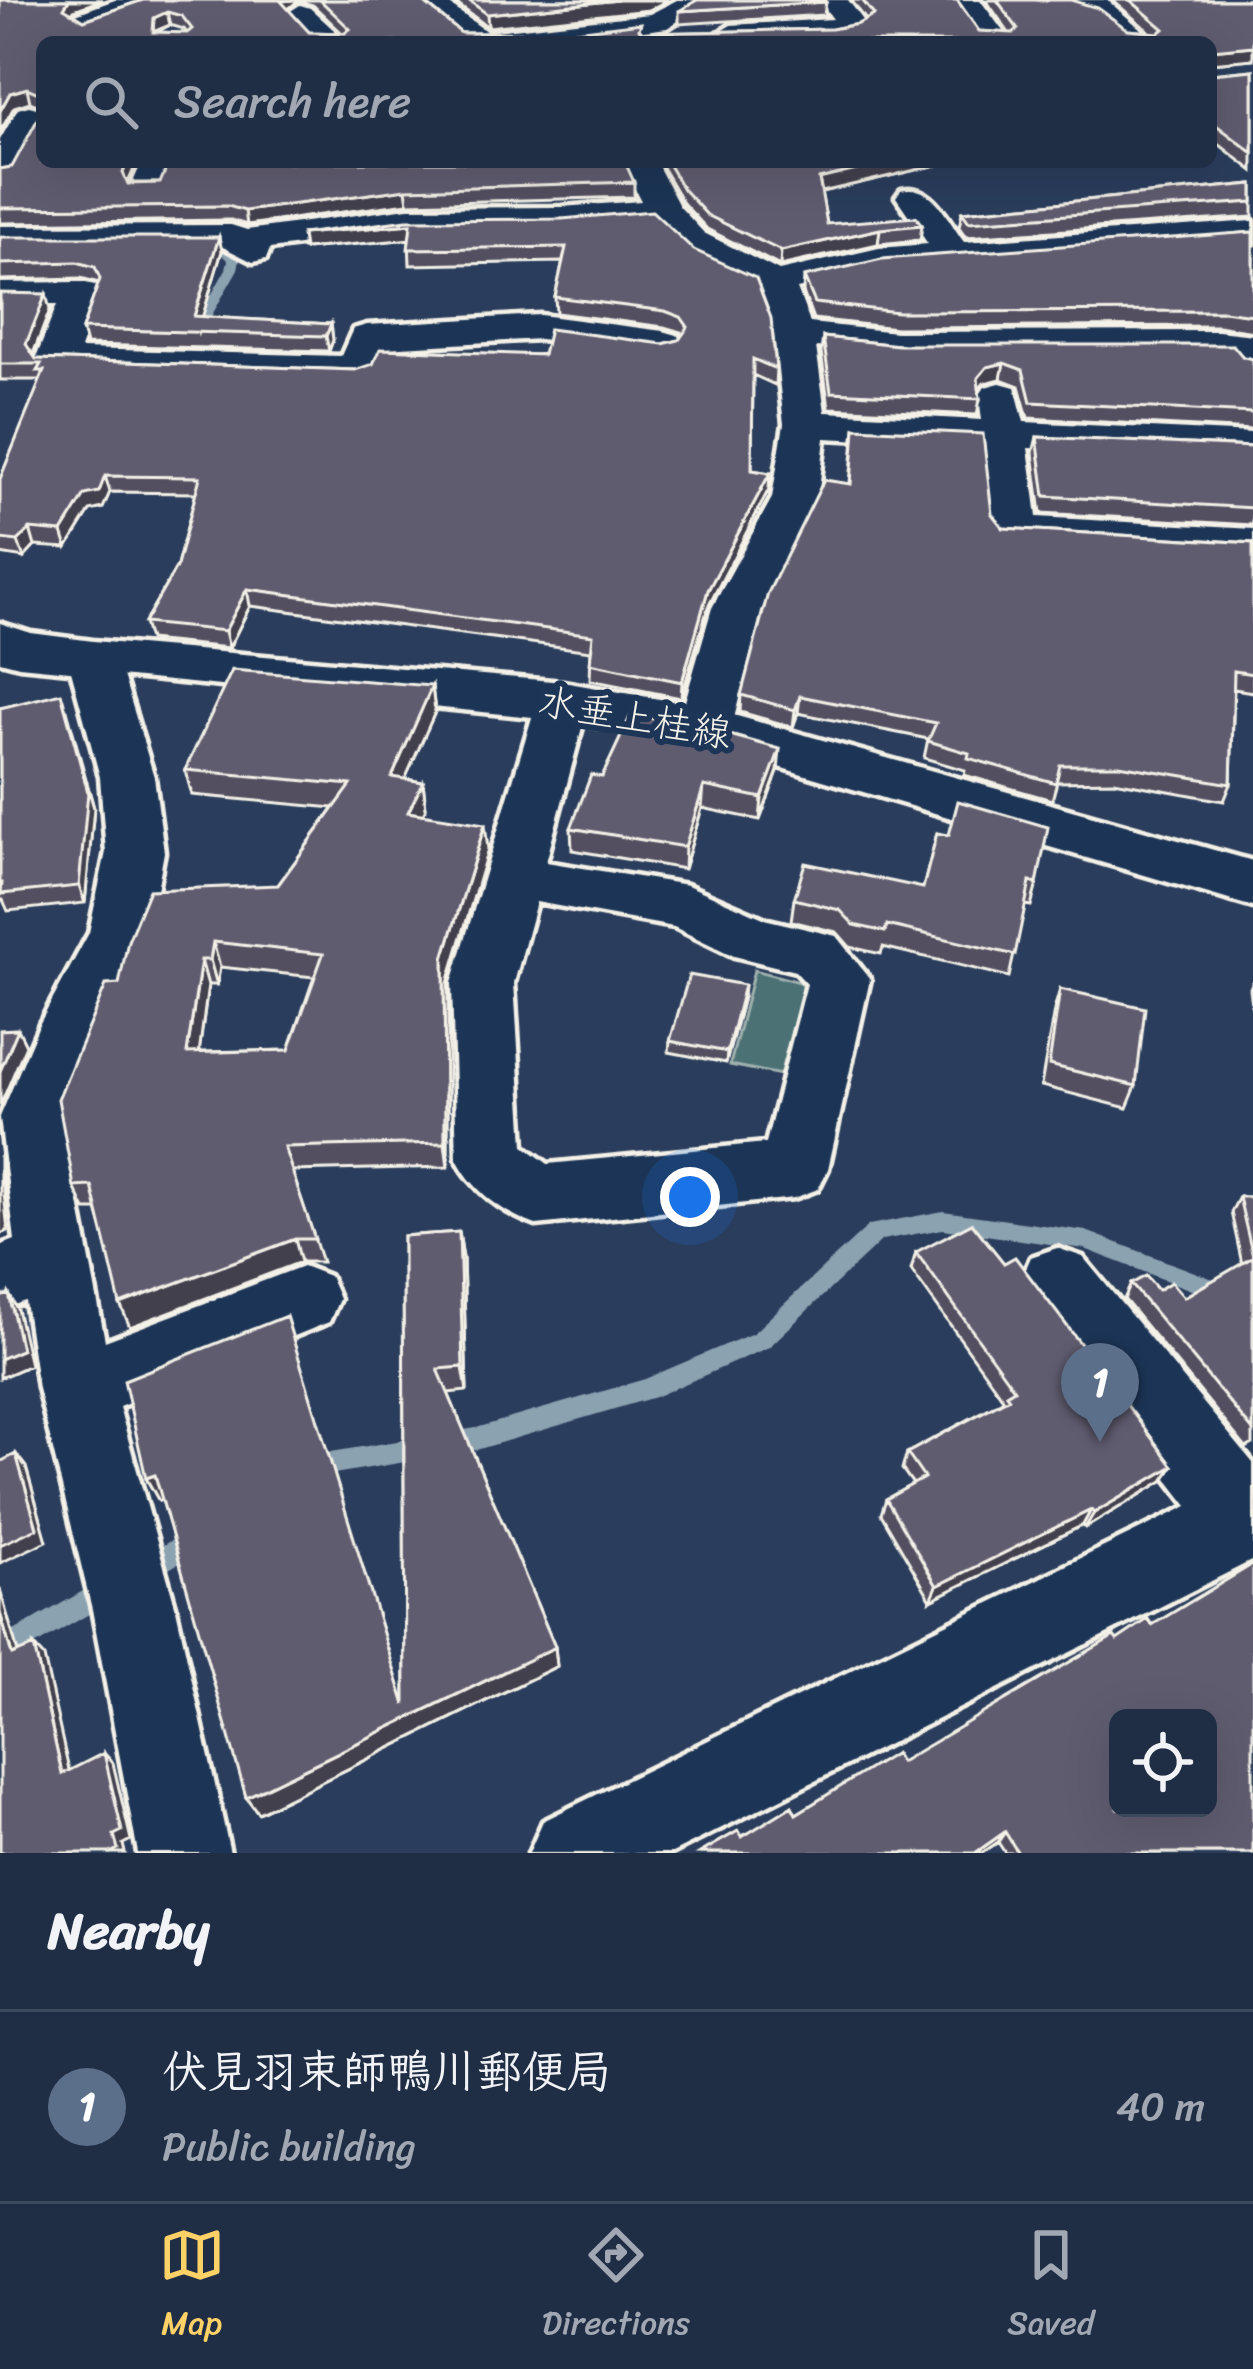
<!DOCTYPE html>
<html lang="en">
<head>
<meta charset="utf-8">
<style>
  :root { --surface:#202e45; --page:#28364c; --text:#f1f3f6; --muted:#a2a8b3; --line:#3d4a5e; --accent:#ffd166 }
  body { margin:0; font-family:Sriracha,"Klee One",sans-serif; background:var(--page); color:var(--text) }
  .controls { position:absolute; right:36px; bottom:36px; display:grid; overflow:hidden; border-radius:18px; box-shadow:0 12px 48px #0002 }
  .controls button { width:108px; height:108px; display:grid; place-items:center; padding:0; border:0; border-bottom:3px solid var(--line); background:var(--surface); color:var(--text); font:60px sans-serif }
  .you { position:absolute; left:690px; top:1197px; width:42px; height:42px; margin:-30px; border:9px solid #fff; border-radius:50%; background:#1a73e8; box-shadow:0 0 0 18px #1a73e833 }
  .badge { display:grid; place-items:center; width:78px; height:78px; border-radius:50%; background:var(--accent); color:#fff; font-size:39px; font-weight:700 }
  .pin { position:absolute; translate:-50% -99px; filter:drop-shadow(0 3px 6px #0008) }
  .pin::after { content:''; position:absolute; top:63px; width:42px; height:36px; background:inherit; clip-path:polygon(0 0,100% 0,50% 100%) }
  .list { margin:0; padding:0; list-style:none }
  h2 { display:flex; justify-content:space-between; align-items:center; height:156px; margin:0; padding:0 48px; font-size:51px }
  h2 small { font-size:39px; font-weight:400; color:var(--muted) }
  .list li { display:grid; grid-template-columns:78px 1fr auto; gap:36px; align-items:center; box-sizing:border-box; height:192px; padding:0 48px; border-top:3px solid var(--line) }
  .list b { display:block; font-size:45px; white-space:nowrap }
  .list p { margin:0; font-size:39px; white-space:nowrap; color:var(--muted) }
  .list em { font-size:39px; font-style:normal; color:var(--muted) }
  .icon { flex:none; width:66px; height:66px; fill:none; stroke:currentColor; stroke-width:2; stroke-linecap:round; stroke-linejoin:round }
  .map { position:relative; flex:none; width:1253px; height:1853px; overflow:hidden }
  .search { position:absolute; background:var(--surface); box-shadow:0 12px 48px #0002; left:36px; right:36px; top:36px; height:132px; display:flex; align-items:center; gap:30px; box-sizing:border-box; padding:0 42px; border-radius:18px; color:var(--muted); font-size:45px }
  .sheet { height:348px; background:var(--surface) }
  nav { display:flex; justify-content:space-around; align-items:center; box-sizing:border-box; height:168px; border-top:3px solid var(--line); background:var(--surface); font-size:33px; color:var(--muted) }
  nav a { display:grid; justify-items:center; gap:6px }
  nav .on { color:var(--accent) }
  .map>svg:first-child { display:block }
  .green { fill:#4b7174; stroke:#a0b1ae; stroke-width:3 }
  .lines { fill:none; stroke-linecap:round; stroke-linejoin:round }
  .stream { fill:#8ba2b1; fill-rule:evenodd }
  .minor-casing { stroke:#f4f1e8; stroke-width:9 }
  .major-casing { stroke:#f4f1e8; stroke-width:9 }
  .minor { fill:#1d3557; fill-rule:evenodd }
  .major { fill:#1d3557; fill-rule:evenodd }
  .wall { fill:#534f60; stroke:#f4f1e8; stroke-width:3; fill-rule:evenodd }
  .shaded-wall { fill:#43404e; stroke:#f4f1e8; stroke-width:3 }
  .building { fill:#605c70; stroke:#f4f1e8; stroke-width:3; fill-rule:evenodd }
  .labels { text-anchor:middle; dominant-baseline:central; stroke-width:12; stroke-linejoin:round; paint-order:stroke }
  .street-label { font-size:39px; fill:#f4f1e8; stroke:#1d3557 }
</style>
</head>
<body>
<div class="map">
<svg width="1253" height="1853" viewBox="0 0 1253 1853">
  <rect width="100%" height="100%" fill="#2a3d5c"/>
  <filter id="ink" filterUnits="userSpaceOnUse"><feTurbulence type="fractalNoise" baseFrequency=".00833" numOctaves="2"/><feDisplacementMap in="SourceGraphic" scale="24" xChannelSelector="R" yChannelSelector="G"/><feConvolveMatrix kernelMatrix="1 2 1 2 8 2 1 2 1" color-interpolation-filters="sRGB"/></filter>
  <g filter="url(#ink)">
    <path class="green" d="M754 970 800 982 821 1007 802 1079 730 1065Z"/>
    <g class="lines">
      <path class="stream" d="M197 245 228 248 240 259 238 269 179 373 173 377 167 373 226 269 228 260 221 253 193 250 191 248Z
        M943 1211 1086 1231 1253 1294V1314L1085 1249 943 1229 882 1240 769 1347 655 1397 476 1450 334 1474 311 1486 303 1482 299 1474 303 1466 331 1452 476 1428 645 1379 753 1333 869 1225Z
        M198 1526 207 1529 210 1538 207 1547 153 1578 144 1581 135 1578 132 1569 135 1560Z
        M109 1576 118 1579 121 1588 118 1597 0 1666V1639Z"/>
      <g class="minor-casing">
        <path id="minor" d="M115 0H156L152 6 86 29 72 20 76 14Z
          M411 0H443L487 32 650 14 677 0H712L667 28 559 42H462Z
          M819 0H848L868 27 853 36 721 40 716 34 731 25 833 19Z
          M952 0H980L1011 42H981Z
          M1009 0H1107L1156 42C1101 42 1123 27 1086 11 1062 1 1029 19 1009 0Z
          M300 5 310 8 347 42H314L286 14Z
          M29 106 40 109 42 122 12 179 0 182V140L18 109Z
          M142 162H176L159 196H135L130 189Z
          M622 162H656L679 206 704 233 779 271 879 248 928 244 896 197 901 190C932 182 947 219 964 242L1253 221V243L879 270 797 289 810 323 896 332 1218 331 1253 335V371L1239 368 1231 356 1218 355 896 356 816 347 825 412 982 420 979 396 985 387 1000 383 1015 387 1024 422 1253 433V459L1028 448 1037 517 1253 529V557L1000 540 993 530 984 446 825 438 818 498 762 608 732 726 724 738 705 743 686 738 678 726 712 608 772 498 784 424 774 333 759 290 695 261 654 221 562 229 408 230 270 249 266 259 253 262 223 247 0 248V226L231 225 247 230 408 208 562 207 641 201Z
          M81 282 95 285 100 293 80 349 341 356 353 329 367 325 540 315 663 331 677 335 683 343 677 351 663 355 540 339 384 348 371 378 357 381 41 370 35 361 57 305H0V283Z
          M93 643 111 648 118 659 154 777 164 852 149 933 104 1023 64 1123 105 1341 303 1266 329 1276 339 1299 329 1322 119 1407 176 1609 230 1853H138L92 1609 38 1388 25 1301 0 1310V1246L15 1240 0 1117 40 1023 89 933 106 852 100 777 68 659 75 648Z
          M563 684 581 689 589 701 546 862 687 885 768 920 836 936 870 979 828 1169 818 1189 794 1198 536 1225C503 1213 473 1191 457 1159L452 983 537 701 545 689ZM536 902 674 927 734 956 795 971 807 984 766 1143 548 1164 524 1146 514 983Z
          M1057 1248 1083 1257 1253 1463V1560L672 1853H529L543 1821 1188 1506 1031 1303 1021 1280 1031 1257Z"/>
      </g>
      <g class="major-casing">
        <path id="major" d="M0 623 31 633 93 641 563 682 705 707 1253 861V907L701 744 563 720 19 666 0 661Z"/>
      </g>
      <use href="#minor" class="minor"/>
      <use href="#major" class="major"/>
    </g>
    <path class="wall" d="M0 0H102L74 10 73 13 84 20 143 0H421L461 33 641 32 643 33 832 29 858 24 866 20 851 0H957L979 31 1009 33 986 0H1071L1128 30 1150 32 1112 0H1253V59L1211 63V74L1253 70V171L1211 138V42L42 107 30 102 14 107 0 132ZM298 1 313 5 342 33 309 32 287 9ZM170 25 184 29 187 33 157 32Z
      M451 0H668L649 10 488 27Z
      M826 2 824 15 679 24V11Z
      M42 162H137L128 183 634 182V197L408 203 247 225 231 220 0 223V169Z
      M659 162H950L821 192 827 224 922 225 920 240 878 244 780 266 707 229 683 203Z
      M1253 184V217L966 237 959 227 962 212Z
      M562 219 776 369 775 385 753 375 752 470 770 473 769 489 708 607 681 698 590 680 591 651 250 606 229 648 149 640 144 623 177 566 196 493 110 492 103 508 90 511 67 548 35 546 24 558 0 554V479L40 382 39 380H0V293L50 310 33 354 36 359 355 370 663 344 679 340 682 335 681 332 664 327 556 313 555 297 563 262 410 265 409 239 304 249 302 234Z
      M1253 232V332L1218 326 896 328 813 319 803 292 804 277Z
      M0 237 222 251 202 317 331 324 333 340 329 351 86 345 82 329 99 283 81 278 0 280Z
      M823 337 898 345 1243 357 1253 359V430L1028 418 1019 386 1001 379 984 383 979 389 980 399 977 415 829 408 821 352Z
      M855 428 992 514 1003 528 1253 543V692L1234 689 1231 784 1224 801 1114 781 1057 782 1052 800 964 775 965 770 924 758 928 739 798 713 793 727 740 712 741 695 850 483Z
      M1037 437 1253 447V525L1041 513 1033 453Z
      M432 686 435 712 405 779 423 782 426 808 423 814 488 849 448 983V1167L292 1171 322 1262H301L130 1327 97 1210H85L74 1187 119 984 278 885 334 808 192 795 185 770ZM220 967 314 977 289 1050 199 1052 208 985H217Z
      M0 708 67 710 94 808 85 903 8 911 3 900H0Z
      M778 771 760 820 702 808 684 869 572 850 571 828 602 777Z
      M937 833 1037 884 1031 906 1025 905 1009 977 883 947 881 954 850 947 837 932 791 921 794 899 923 888Z
      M1253 981V1015L1250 988Z
      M1060 989 1136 1086 1127 1108 1041 1086 1054 1010Z
      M743 997 726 1063 669 1052 670 1041Z
      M1239 1197H1253V1444L1246 1448 1124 1299 1131 1284 1184 1297 1242 1264 1231 1212Z
      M459 1232 463 1258 467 1391 448 1393 555 1647 557 1666 258 1813 162 1500 159 1501 146 1478 405 1702 403 1236Z
      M916 1252 1173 1466 1163 1481 1085 1528 1083 1525 931 1600 881 1514 886 1499 913 1484 902 1469 907 1453 1004 1400 911 1270Z
      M900 1762 1253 1853H1005L998 1842 982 1853H700L796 1814Z"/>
    <path class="shaded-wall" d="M69 0H102L74 10 68 21 64 8Z
      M297 0 298 1 282 14 280 1Z
      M618 0H668L649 10 488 27 487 14Z
      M167 12 170 25 153 32 154 18Z
      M1253 46V59L1211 63V50Z
      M27 88 30 102 14 107 0 132V111L10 93Z
      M127 162H137L126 187 123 173Z
      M890 162H950L822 192 819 179 823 177Z
      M406 189 408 203 247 225 245 211Z
      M411 224 412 239 304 249 302 234Z
      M880 229 878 244 780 266 781 251Z
      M219 237 222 251 198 332 194 316Z
      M46 294 50 310 31 359 26 344Z
      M331 324 333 340 329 351 326 336Z
      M1004 363 1001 379 984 383 975 394 978 378 987 367Z
      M770 473 769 489 708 607 681 698 682 682 708 590Z
      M105 476 110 492 103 508 90 511 67 548 62 532 85 495Z
      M30 529 35 546 24 558 18 541Z
      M247 589 250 606 229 648 225 631Z
      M432 686 435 712 395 802 392 777Z
      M61 693 94 808 85 903 79 886Z
      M800 696 798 713 793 727 795 710Z
      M780 749 778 771 760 820 762 798Z
      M423 782 426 808 411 837 408 812Z
      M704 786 702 808 684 869 685 847Z
      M485 824 488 849 448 983V1167L445 1143 444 958Z
      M213 942 220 967 217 985 210 960Z
      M201 960 208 985 196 1077 187 1053Z
      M744 985 743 997 726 1063 727 1052Z
      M18 1029 26 1045 0 1106V1071Z
      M0 1155 8 1231 0 1234Z
      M459 1232 463 1258 467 1391 463 1367Z
      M295 1239 301 1262 130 1327 120 1304Z
      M9 1294 17 1309 30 1365 0 1378V1359Z
      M16 1454 26 1467 47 1541 0 1563V1545Z
      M1173 1466 1163 1481 1085 1528 1094 1513Z
      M155 1475 168 1498 159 1501 146 1478Z
      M1091 1510 1083 1525 931 1600 937 1586Z
      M0 1589 22 1667 12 1655 0 1613Z
      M34 1646 44 1657 72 1784 62 1774Z
      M555 1647 557 1666 258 1813 246 1797Z
      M104 1753 113 1763 131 1840 123 1844 125 1853H110L114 1835Z
      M1005 1832 998 1842 982 1853H975Z"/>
    <path class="building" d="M0 0H69L64 8 84 20 143 0H280L309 32 345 33 350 29 320 0H421L461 33H559L641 23 639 29 643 33 832 29 858 24 874 15 862 0H957L979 31 1013 33 1018 29 997 0H1071L1098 8 1128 30 1159 33 1164 29 1130 0H1253V46L1211 50V74L1253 70V153L1211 121V42H42V107L41 94 27 88 10 93 0 111ZM167 12 182 16 192 29 187 33 153 32 154 18Z
      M468 0H618L487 14Z
      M697 0H825L826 2 679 11Z
      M42 111V162H127L123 173 128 184 160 183 169 162H625L634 182 406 189 245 211 228 206 0 208V169L12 167Z
      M667 162H890L819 179 827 224 916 217 922 225 880 229 781 251 707 215 683 189Z
      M1253 184V202L969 222 962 212Z
      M652 211 694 250 756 278 771 318 776 369 753 359 752 470 770 473 708 590 682 682 590 663 593 635 247 589 225 631 144 623 177 566 200 477 105 476 99 492 85 495 62 532 30 529 18 541 0 539V479L44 371H37L41 364H0V293L46 294 26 344 36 359 355 370 373 364 380 349 543 355 549 329 663 344 679 340 688 327 681 317 665 311 555 297 566 247 408 249 411 224 302 234 407 220 562 219Z
      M1253 232V315L1223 311 898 312 815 303 804 277 882 259Z
      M0 237H219L194 316 331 324 326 336 82 329 100 279 95 267 77 262 0 264Z
      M823 337 898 345H1233L1243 357 1253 359V413L1031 402 1023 370 1004 363 987 367 978 378 980 399 831 392Z
      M855 428 983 434 992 514 1003 528 1253 543V674L1234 671 1231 784 1119 765H1060L1056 783 968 758 969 753 928 741 936 723 800 696 795 710 741 695 768 593 824 480 851 484Z
      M1037 437 1253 447V508L1045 496Z
      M232 670 432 686 392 777 423 782 408 812 485 824 444 958 445 1143 284 1147 315 1239H295L120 1304 92 1186 74 1187 58 1099 106 985 119 984 128 941 149 890 278 885 351 785 185 770ZM213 942 323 954 289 1050 187 1053 201 960H210Z
      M61 693 88 792 79 886 1 894 2 883H0V708Z
      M631 715 701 727 780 749 762 798 704 786 685 847 571 828 591 775 602 777Z
      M958 801 1048 827 1037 884 1030 882 1015 955 887 925 885 932 854 925 840 910 794 899 805 863 923 888 937 833 949 835Z
      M689 975 744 985 727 1052 670 1041Z
      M1060 989 1145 1008 1136 1086 1049 1065Z
      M18 1029 0 1071V1030Z
      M1239 1197H1253V1431L1131 1284 1146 1276 1158 1290 1171 1282 1184 1297 1253 1257Z
      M972 1223 1004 1263 1015 1257 1173 1466 1094 1513 1091 1510 937 1586 886 1499 924 1478 907 1453 1009 1398 1006 1394 1014 1389 916 1252Z
      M459 1232 463 1367 438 1369 555 1647 246 1797 155 1475 146 1478 124 1380 286 1316 405 1705 403 1236Z
      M9 1294 21 1350 0 1359V1297Z
      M16 1454 37 1528 0 1545V1462Z
      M1253 1564V1853H1018L1005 1832 975 1853H700L738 1831 742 1837 792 1806 796 1814 895 1753 900 1762 1114 1636 1117 1640 1148 1619 1152 1625ZM1118 1718H1208V1808H1118Z
      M0 1613 12 1655 34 1646 62 1774 104 1753 122 1831 114 1835 118 1849 110 1853H0Z"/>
  </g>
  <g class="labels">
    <g class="street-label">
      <text transform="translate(635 717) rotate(10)">水垂上桂線</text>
    </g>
  </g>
</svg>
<div class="controls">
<button><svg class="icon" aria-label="locate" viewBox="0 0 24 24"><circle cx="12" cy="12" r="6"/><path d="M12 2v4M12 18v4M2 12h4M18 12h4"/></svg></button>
</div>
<div class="you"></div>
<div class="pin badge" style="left:1100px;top:1442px;background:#5c6f8a">1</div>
<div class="search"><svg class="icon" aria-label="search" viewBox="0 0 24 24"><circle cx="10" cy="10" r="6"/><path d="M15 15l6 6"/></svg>Search here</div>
</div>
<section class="sheet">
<h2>Nearby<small></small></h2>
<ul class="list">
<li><span class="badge" style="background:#5c6f8a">1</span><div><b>伏見羽束師鴨川郵便局</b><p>Public building</p></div><em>40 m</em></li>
</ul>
</section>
<nav>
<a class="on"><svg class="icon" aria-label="map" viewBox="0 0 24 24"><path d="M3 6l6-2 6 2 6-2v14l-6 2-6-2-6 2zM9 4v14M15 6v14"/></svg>Map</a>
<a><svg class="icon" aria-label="directions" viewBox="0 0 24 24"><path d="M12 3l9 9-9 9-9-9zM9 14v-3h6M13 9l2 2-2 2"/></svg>Directions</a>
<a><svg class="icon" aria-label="saved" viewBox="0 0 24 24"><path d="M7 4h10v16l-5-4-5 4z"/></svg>Saved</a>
</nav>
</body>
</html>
